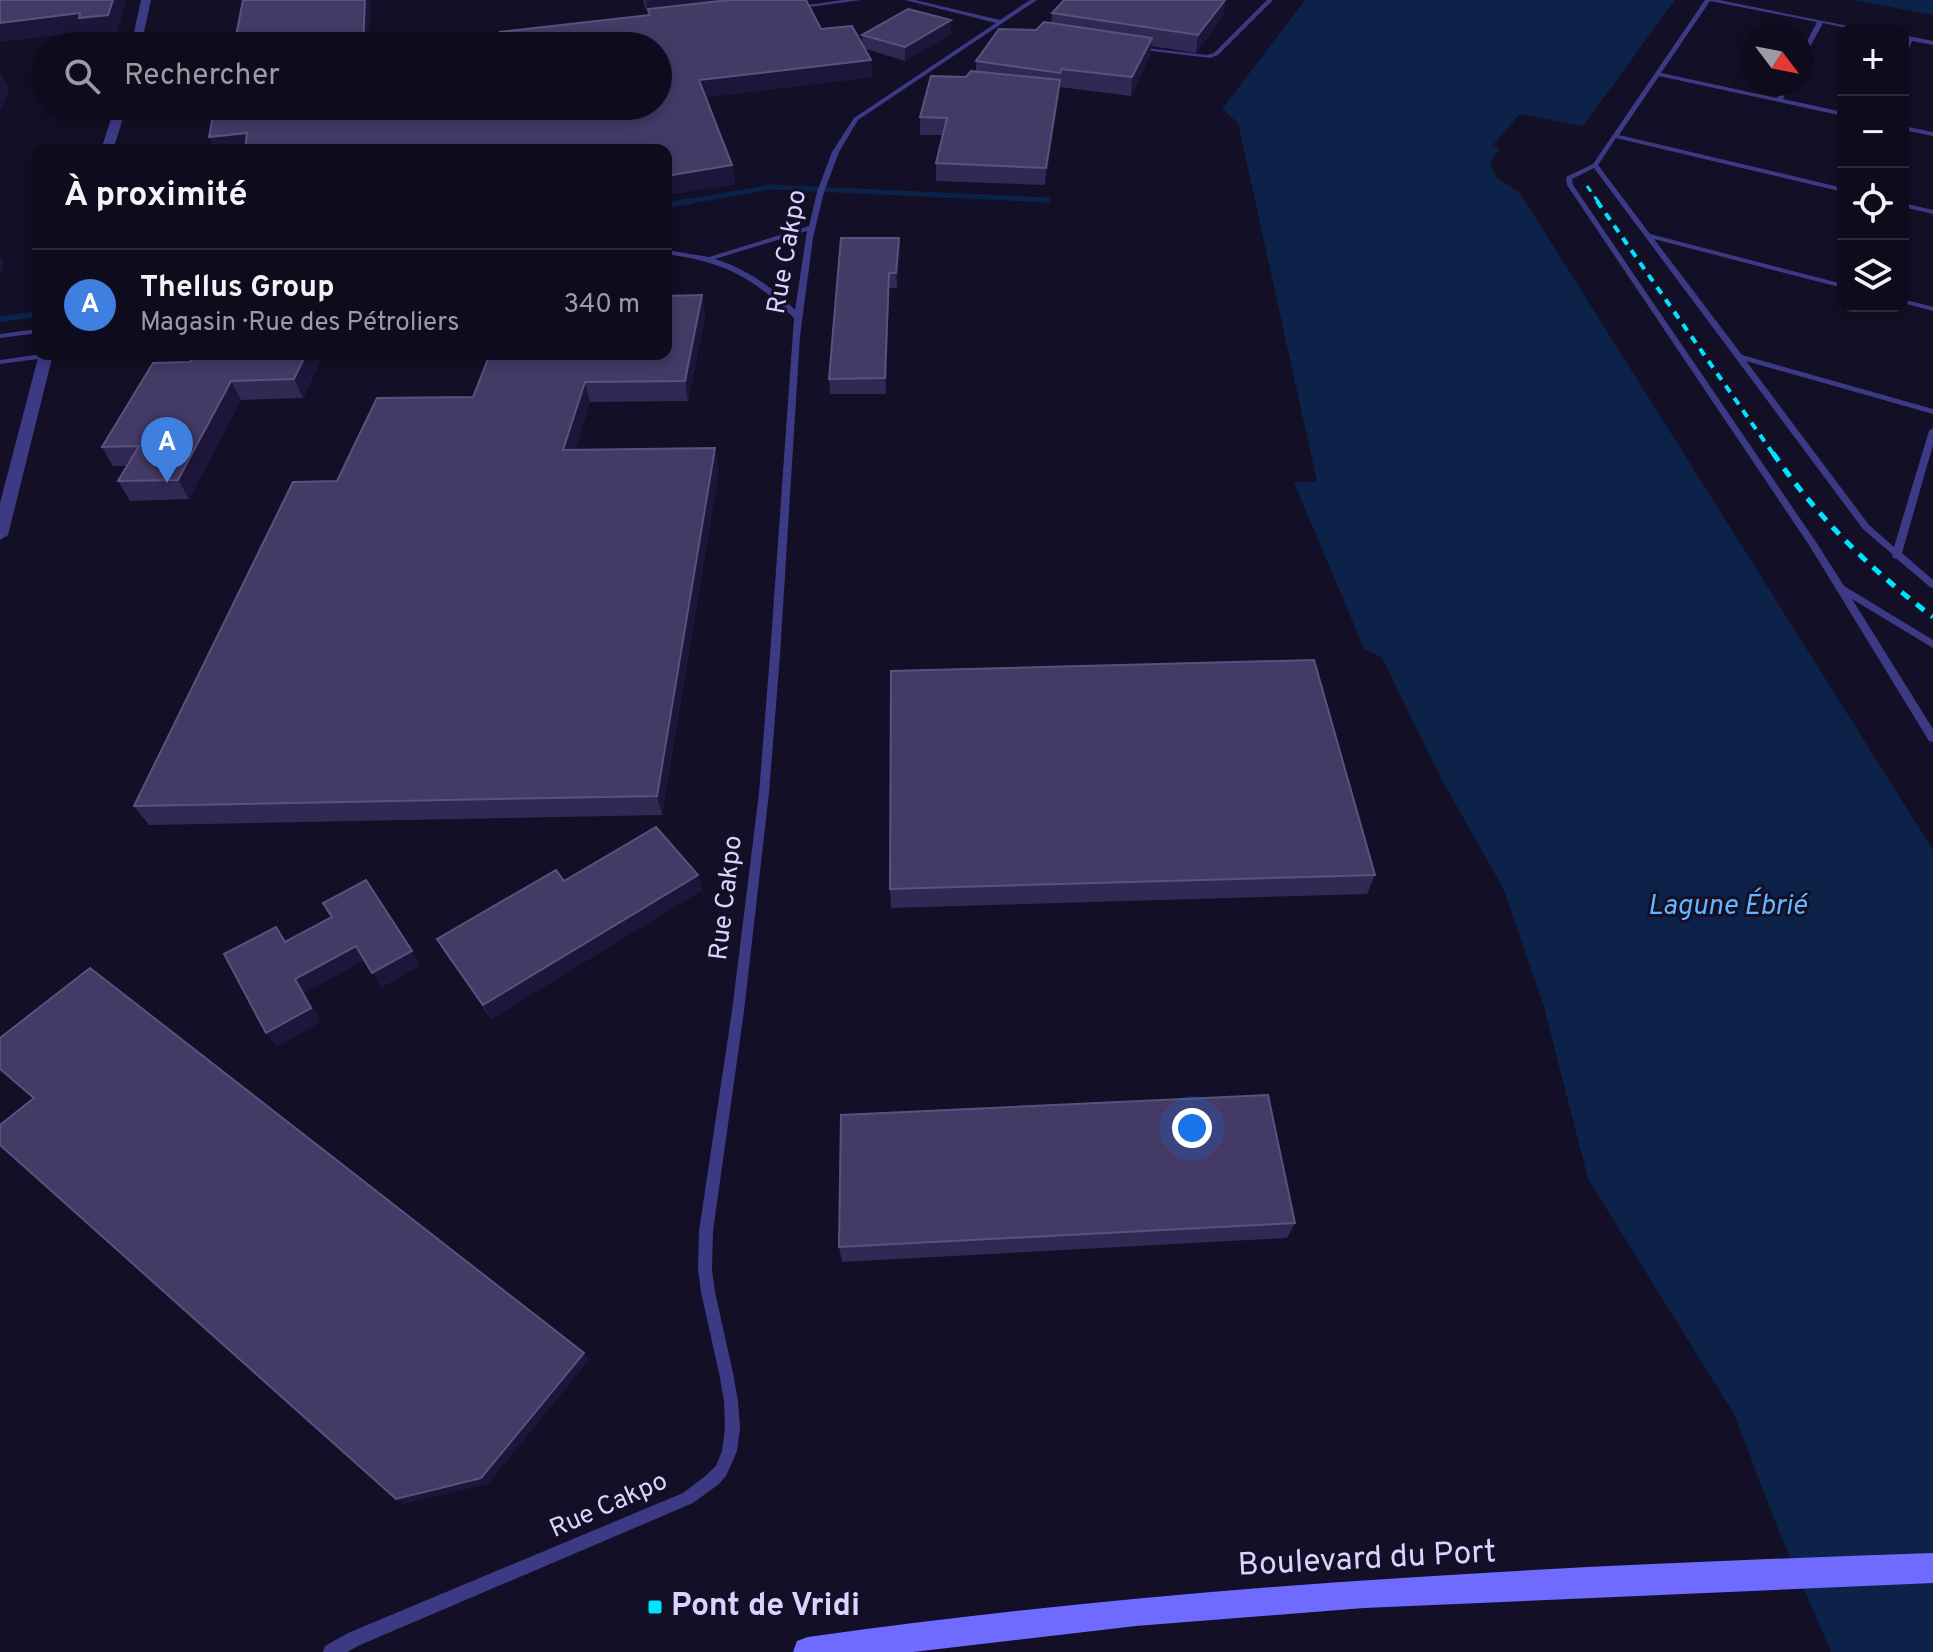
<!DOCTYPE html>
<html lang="fr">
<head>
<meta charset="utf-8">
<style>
  :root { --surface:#0e0b1c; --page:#171425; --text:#f1f3f6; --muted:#9b9ba3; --line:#2e2b3b; --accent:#0b8043 }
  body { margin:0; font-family:Overpass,sans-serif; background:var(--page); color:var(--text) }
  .controls { position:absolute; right:24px; top:24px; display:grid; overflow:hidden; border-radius:16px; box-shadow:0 4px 12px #0003 }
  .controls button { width:72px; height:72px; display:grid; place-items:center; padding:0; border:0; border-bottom:2px solid var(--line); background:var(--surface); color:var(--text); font:40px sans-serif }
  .compass { position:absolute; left:1741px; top:24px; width:72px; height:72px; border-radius:50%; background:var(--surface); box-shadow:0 4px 12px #0003; rotate:122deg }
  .you { position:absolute; left:1192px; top:1128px; width:28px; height:28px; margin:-20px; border:6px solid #fff; border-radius:50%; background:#1a73e8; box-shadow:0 0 0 12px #1a73e833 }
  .badge { display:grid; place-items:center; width:52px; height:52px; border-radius:50%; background:var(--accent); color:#fff; font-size:26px; font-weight:700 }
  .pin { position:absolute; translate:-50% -66px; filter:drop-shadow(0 2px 4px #0008) }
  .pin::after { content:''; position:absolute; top:42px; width:28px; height:24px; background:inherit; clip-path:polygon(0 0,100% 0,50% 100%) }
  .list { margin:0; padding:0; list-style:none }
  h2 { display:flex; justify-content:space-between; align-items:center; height:104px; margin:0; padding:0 32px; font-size:34px }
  h2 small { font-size:26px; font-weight:400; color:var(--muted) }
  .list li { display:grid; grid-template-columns:52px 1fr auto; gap:24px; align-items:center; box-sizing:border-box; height:112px; padding:0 32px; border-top:2px solid var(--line) }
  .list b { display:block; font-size:30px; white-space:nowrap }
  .list p { margin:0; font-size:26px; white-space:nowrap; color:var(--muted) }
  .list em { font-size:26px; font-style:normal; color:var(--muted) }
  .icon { flex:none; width:44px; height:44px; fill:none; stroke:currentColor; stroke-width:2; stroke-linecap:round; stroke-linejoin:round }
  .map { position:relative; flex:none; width:1933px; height:1652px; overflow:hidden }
  .search { position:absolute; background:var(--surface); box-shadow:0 4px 12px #0003; left:32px; top:32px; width:640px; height:88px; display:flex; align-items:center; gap:20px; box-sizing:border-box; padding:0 28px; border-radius:44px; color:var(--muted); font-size:30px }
  .panel { position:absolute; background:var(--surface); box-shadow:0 4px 12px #0003; left:32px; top:144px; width:640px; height:216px; border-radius:16px }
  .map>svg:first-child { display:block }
  .water { fill:#0c2248 }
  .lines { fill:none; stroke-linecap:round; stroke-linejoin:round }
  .stream-far1 { stroke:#0c2248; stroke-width:5 }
  .stream { stroke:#0c2248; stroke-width:6 }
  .service { fill:#3d3a85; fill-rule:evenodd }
  .tertiary { fill:#3d3a85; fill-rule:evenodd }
  .secondary { fill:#6f6bff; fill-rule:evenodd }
  .rail-far2 { stroke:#00e5ff; stroke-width:3; stroke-dasharray:7 6; stroke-linecap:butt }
  .rail-far1 { stroke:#00e5ff; stroke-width:4; stroke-dasharray:8 7; stroke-linecap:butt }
  .rail { stroke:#00e5ff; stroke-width:5; stroke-dasharray:10 9; stroke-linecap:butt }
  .wall { fill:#312854 }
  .shaded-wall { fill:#1d163a }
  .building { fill:#433a66; stroke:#5a527e; stroke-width:2 }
  .poi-dot { fill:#00e5ff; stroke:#130f26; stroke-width:3 }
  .labels { text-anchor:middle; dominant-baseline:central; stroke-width:6; stroke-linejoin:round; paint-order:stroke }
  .street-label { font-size:26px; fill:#d9d4ff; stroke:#130f26 }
  .water-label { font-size:28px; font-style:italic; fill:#62b6ff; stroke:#130f26 }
  .near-street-label { font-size:32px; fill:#d9d4ff; stroke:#130f26 }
  .near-poi-label { font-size:32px; font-weight:bold; fill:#d9d4ff; stroke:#130f26; text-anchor:start }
</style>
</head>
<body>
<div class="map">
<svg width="1933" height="1652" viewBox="0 0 1933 1652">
  <rect width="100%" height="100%" fill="#130f26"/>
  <path class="water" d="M1305 0H1675L1583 126 1520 114 1492 146 1500 149 1490 162 1496 177 1520 193 1933 850V1652H1831L1778 1529 1734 1414 1588 1179 1544 1007 1504 890 1442 780 1382 658 1364 649 1294 482H1317L1238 123 1222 109Z
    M1854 0H1933V15Z"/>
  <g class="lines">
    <path class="stream-far1" d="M680 203 771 187 1048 200"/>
    <path class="stream" d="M666 205 691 201
      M0 319 38 314"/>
    <path class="service" d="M843 0H861L795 9 792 7Z
      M905 0H915L1000 20 1030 0H1037L858 120 839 152 824 192 813 238 800 336 780 655 769 793 744 1011 713 1231 712 1270 715 1292 733 1373 738 1401 740 1428 737 1451 726 1476 719 1484 693 1503 360 1645 347 1652H323L325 1646 348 1633 683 1493 704 1477 716 1466 722 1451 725 1428 724 1401 719 1373 701 1292 698 1270 699 1231 732 1011 759 793 770 655 794 318C753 277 724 262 666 254V250L709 257 809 226 817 192 832 152 854 118 996 23ZM807 231 795 310C772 287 747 269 715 259Z
      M1267 0H1273L1218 55 1210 58 1135 49 1138 47 1207 55 1214 53Z
      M1705 0H1719L1868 30H1856L1823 23 1804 58 1801 60V53L1817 22 1710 1 1661 73 1777 98 1784 84H1790L1783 99 1843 112V116L1659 76 1619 135 1843 188V192L1616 138 1598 165 1650 234 1843 284V288L1654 239 1742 355 1933 409V414L1746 361 1869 525 1894 547 1929 431 1933 428V445L1902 553 1933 580V588L1930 587 1897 559 1893 558 1892 554 1863 529 1594 168 1572 179 1573 185 1816 542 1844 586 1933 640V648L1852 599 1933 729V742L1929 741 1809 545 1567 185 1566 177 1593 164Z
      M515 34 517 37 436 46H417Z
      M1903 35 1933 41V45L1912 41 1906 56 1903 58V49L1907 39H1903Z
      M1903 126 1933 132V136L1903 130Z
      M1903 203 1933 210V214L1903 207Z
      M1903 299 1933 307V311L1903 303Z
      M38 329V333L0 338V334Z
      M42 354H64L60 356 0 364V360Z"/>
    <path class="tertiary" d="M141 0H151L141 46H131Z
      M115 106H127L113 150H101Z
      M39 354H53L8 535 0 540V503Z"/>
    <path class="secondary" d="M1933 1553V1583L1364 1608 1136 1626 913 1652H793L797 1641 808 1637C1184 1584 1554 1566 1933 1553Z"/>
    <path class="rail-far2" d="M1587 186 1599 203"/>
    <path class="rail-far1" d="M1597 201 1774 455"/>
    <path class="rail" d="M1773 453C1817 517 1871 570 1933 617"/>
  </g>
  <path class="wall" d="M643 0H806L821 29 862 44V35L951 20V34L905 61 866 49 871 60 872 77 706 97 732 165 735 184 666 195V150L208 121 202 106 466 112 512 107 648 15Z
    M1052 13 1224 15 1196 53 1151 46 1150 56 1131 96 1060 87 1045 185 936 181V163L943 135H920V117L966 77 976 72V61L1051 23Z
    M899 238 900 253 897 288H889L886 394H830L829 379Z
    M702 295 705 315 688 401 590 402 575 450 719 469 662 815 149 825 134 806 337 481 473 397 666 354Z
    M321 360 303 398 241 400 189 499 130 501 118 481 127 466H113L102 447 190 362Z
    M698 875 702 890 491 1019 445 953 437 939 564 881Z
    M1375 875 1367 894 891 908 890 889Z
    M1295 1223 1287 1238 842 1262 839 1247Z"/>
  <path class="shaded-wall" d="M113 0H126L117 33 87 36 85 32 0 42V23Z
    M365 0H371L369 46H363Z
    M652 0H800L648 9 650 17H648L646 1Z
    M1225 0H1226L1224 15 1196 53 1198 35Z
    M951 20V34L905 61V47Z
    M1152 38 1150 56 1131 96 1132 77Z
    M871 60 872 77 702 98 699 80Z
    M0 71 9 89 0 113Z
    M1060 80 1059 97 1045 185 1046 168Z
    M202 106H218L223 120 208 121Z
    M247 133 254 150H215L209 137Z
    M732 165 735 184 666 195V176Z
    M899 238 900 253 897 288 896 273Z
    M0 256 4 264 0 277Z
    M889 273V288L886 394 885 378Z
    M702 295 705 315 688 401 685 381Z
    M306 354H318L321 360 303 398 294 379Z
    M231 381 241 400 189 499 178 480Z
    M585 382 590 402 569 471 563 450Z
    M715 448 719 469 662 815 657 796Z
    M698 875 702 890 491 1019 483 1005Z
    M356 946 365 960 305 993 321 1022 277 1047 266 1033 295 979Z
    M412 951 420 966 381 988 372 973Z
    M584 1353 589 1360 488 1484 403 1504 396 1499Z"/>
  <path class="building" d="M0 0H113L108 15 79 18 80 13 0 23Z
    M243 0H365L363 46H234Z
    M729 0H806L821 29 852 26 871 60 699 80 732 165 666 176V150H245L247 133 209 137 215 106H462L463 112 512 106H658V46H502L500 32 650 15 648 9Z
    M1064 0H1225L1198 35 1052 13Z
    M908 9 951 20 905 47 862 35Z
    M1044 22 1152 38 1132 77 1061 69 1060 73 976 61 999 29 1036 30Z
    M454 42 455 46H415Z
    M971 71 1060 80 1046 168 936 163 947 118 920 117 931 76 966 77Z
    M841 238H899L896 273H889L885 378 829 379Z
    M702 295 685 381 585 382 563 450 715 448 657 796 134 806 293 482 337 481 377 398 473 397 490 354H666V296Z
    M194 354H306L294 379 231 381 178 480 118 481 139 446 102 447 153 363 190 362Z
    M1314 660 1375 875 890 889 891 671Z
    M656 827 698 875 483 1005 437 939 556 870 564 881Z
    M366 880 412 951 372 973 356 946 295 979 311 1008 266 1033 224 954 276 927 285 942 332 917 323 903Z
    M90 968 584 1353 481 1478 396 1499 0 1145V1125L34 1098 0 1069V1038Z
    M1268 1095 1295 1223 839 1247 841 1115Z"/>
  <rect class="poi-dot" x="647" y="1599" width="16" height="16" rx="4"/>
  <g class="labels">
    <g class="street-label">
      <text transform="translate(788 252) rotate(-80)">Rue Cakpo</text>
      <text transform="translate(727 898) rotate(-83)">Rue Cakpo</text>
      <text transform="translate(609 1506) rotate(-24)">Rue Cakpo</text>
    </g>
    <g class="water-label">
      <text x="1727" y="907">Lagune Ébrié</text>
    </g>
    <g class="near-street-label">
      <text transform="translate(1367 1560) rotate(-3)">Boulevard du Port</text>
    </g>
    <g class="near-poi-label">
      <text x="671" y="1607">Pont de Vridi</text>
    </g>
  </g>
</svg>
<div class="controls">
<button>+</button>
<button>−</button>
<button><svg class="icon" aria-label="locate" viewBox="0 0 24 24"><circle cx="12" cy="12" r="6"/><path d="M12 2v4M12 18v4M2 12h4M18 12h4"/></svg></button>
<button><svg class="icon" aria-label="layers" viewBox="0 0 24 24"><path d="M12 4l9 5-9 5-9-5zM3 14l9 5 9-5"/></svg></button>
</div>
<svg class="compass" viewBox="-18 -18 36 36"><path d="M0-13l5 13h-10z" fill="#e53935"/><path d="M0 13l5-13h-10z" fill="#9b9ba3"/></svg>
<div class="you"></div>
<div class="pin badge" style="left:167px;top:483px;background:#3f7fe0">A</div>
<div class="search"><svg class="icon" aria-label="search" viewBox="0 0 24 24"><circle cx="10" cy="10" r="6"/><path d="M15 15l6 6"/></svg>Rechercher</div>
<section class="panel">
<h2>À proximité<small></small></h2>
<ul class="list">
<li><span class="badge" style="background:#3f7fe0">A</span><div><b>Thellus Group</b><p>Magasin · Rue des Pétroliers</p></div><em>340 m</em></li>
</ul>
</section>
</div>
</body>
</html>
